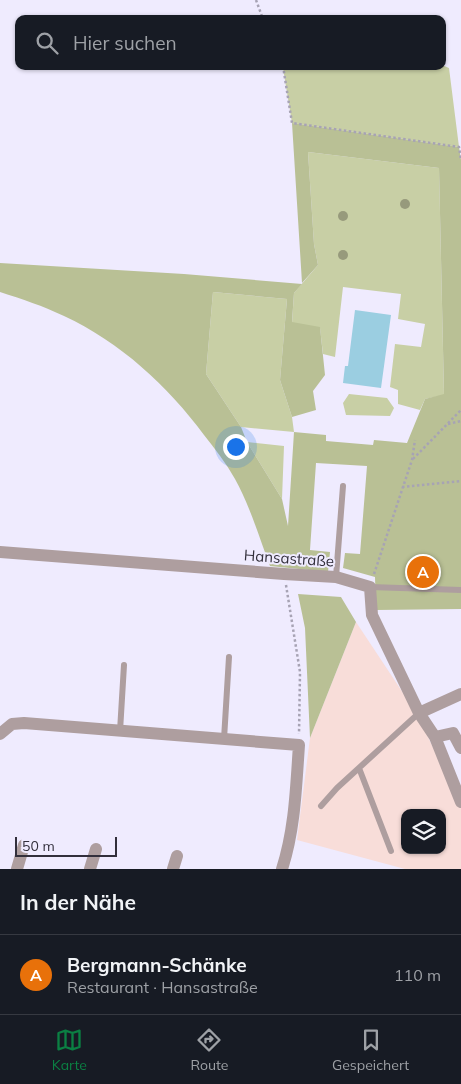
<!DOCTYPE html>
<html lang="de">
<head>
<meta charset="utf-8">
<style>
  :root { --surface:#171b24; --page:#20242c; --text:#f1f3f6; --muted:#9ea1a6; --line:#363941; --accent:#0b8043 }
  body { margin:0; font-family:Mulish,sans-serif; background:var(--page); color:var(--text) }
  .controls { position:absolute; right:15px; bottom:15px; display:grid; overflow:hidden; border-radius:10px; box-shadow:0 1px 4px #0004 }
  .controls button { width:45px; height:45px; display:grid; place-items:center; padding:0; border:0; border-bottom:1px solid var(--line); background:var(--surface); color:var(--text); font:25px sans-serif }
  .scale { position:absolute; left:15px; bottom:12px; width:102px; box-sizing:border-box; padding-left:5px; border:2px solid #322f3b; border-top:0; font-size:14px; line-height:18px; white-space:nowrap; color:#322f3b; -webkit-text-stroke:4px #efebfe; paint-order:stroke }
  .you { position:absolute; left:235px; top:446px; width:18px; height:18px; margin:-12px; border:4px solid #fff; border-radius:50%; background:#1a73e8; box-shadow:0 0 0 8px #1a73e833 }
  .badge { display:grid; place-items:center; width:32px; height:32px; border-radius:50%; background:var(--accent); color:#fff; font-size:16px; font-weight:700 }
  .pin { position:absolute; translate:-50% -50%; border:2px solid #fff; box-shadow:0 1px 5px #0006 }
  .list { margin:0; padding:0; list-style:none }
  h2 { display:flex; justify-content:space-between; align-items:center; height:65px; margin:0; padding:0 20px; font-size:21px }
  h2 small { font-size:16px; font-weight:400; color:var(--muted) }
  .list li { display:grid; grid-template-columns:32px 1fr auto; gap:15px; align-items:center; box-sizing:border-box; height:80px; padding:0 20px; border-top:1px solid var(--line) }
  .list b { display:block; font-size:19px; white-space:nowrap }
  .list p { margin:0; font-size:16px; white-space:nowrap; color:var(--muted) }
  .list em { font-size:16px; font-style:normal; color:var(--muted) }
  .icon { flex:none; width:28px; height:28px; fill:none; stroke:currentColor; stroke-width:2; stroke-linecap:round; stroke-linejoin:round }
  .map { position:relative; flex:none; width:461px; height:869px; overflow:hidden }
  .search { position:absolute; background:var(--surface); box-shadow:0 1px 4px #0004; left:15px; right:15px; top:15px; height:55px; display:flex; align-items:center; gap:12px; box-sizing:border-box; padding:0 18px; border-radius:10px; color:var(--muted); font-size:19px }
  .sheet { height:145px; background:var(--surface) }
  nav { display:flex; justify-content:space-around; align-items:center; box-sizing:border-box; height:70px; border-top:1px solid var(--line); background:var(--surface); font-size:14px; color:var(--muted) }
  nav a { display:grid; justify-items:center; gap:2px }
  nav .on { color:var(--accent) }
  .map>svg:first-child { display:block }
  .commercial { fill:#f8ddd9; fill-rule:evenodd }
  .green { fill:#c8cfa5 }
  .forest { fill:#b9c095 }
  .water { fill:#9bcee1 }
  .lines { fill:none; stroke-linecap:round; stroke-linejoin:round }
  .path { stroke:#a7a3b4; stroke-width:2.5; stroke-dasharray:2.5 2.5; stroke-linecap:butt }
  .lane { stroke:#ae9e9f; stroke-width:6 }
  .street { stroke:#ae9e9f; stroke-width:12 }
  .tree { fill:#979a7c }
  .labels { text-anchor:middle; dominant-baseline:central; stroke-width:4; stroke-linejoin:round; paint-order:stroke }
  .street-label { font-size:15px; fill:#322f3b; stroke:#efebfe }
</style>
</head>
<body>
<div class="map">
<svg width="461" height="869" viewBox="0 0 461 869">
  <rect width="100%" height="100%" fill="#efebfe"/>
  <path class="commercial" d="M356 622 417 714 461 806V869H405L297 840 310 738ZM405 813H442V850H405Z"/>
  <path class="green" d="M442 65 449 68 459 147 292 123 283 68 286 66H442Z
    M308 152 439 168 444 395 425 399 420 410 398 404V390L390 387 395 344 421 347 425 324 398 319 401 294 343 287 335 357 323 354 320 328 292 323 294 293 318 265 314 244Z
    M213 292 287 299 280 380 292 417 294 432 241 427 206 374Z
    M349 394 387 398 394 408 390 416 346 415 343 403Z
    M247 442 284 446 282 499Z"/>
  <path class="forest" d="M292 123 459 147 461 160V609L376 610 375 577 343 568 345 553 360 554 367 466 316 463 310 550 330 552 328 572 270 566C259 537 250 506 235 479 226 463 215 449 204 435 168 386 120 342 64 316 43 306 22 299 0 292V263L184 274 302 284 294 293 292 322 320 327 325 375 313 391 316 410 292 417 280 380 287 299 213 292 206 374 241 427 247 442 282 499 288 526 294 432 326 435V441L373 445 374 440 407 443 425 399 444 394 439 168 308 152 314 244 318 265 302 283Z
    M298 594 341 597 356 622 310 738 305 628Z"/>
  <path class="water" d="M355 310 391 315 381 388 343 383 345 366H348Z"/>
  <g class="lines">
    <path class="path" d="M256 0 263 19
      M283 66 292 123 459 147 461 160
      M448 424 461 421
      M413 459 461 410
      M402 487 461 481
      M374 574 412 460 415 440
      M286 585 300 672 299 734"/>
    <path class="lane" d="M336 577 343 486
      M370 587 461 590
      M120 731 124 665
      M224 739 229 657
      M359 768 391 851
      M321 806 337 788 419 713"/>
    <path class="street" d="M0 552 284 574 336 577 370 587 372 615 419 713 435 737 461 802
      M419 713 461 694
      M0 734 12 724 24 723 299 745C296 787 295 829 282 869
      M435 737 453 733 461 748
      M17 869 24 845
      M90 869 96 849
      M173 869 177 856"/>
  </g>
  <g class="tree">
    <circle cx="405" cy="204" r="5"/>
    <circle cx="343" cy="216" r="5"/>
    <circle cx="343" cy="255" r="5"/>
  </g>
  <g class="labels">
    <g class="street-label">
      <text transform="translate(289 558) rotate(4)">Hansastraße</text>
    </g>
  </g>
</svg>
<div class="controls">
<button><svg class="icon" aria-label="layers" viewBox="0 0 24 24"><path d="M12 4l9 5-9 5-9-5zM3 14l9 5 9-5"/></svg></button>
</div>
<div class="scale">50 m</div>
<div class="you"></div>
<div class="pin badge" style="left:423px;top:572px;background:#e8710a">A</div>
<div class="search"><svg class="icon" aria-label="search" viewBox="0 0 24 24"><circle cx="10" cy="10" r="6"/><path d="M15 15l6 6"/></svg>Hier suchen</div>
</div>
<section class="sheet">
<h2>In der Nähe<small></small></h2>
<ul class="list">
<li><span class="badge" style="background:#e8710a">A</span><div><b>Bergmann-Schänke</b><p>Restaurant · Hansastraße</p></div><em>110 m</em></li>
</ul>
</section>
<nav>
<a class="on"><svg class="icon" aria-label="map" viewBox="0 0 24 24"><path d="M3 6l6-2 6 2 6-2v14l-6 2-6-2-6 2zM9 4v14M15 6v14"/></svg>Karte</a>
<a><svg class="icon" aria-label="directions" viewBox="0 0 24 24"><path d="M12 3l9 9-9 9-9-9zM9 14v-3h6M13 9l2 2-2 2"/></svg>Route</a>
<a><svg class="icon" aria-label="saved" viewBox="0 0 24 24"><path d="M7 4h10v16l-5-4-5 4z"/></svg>Gespeichert</a>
</nav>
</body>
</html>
